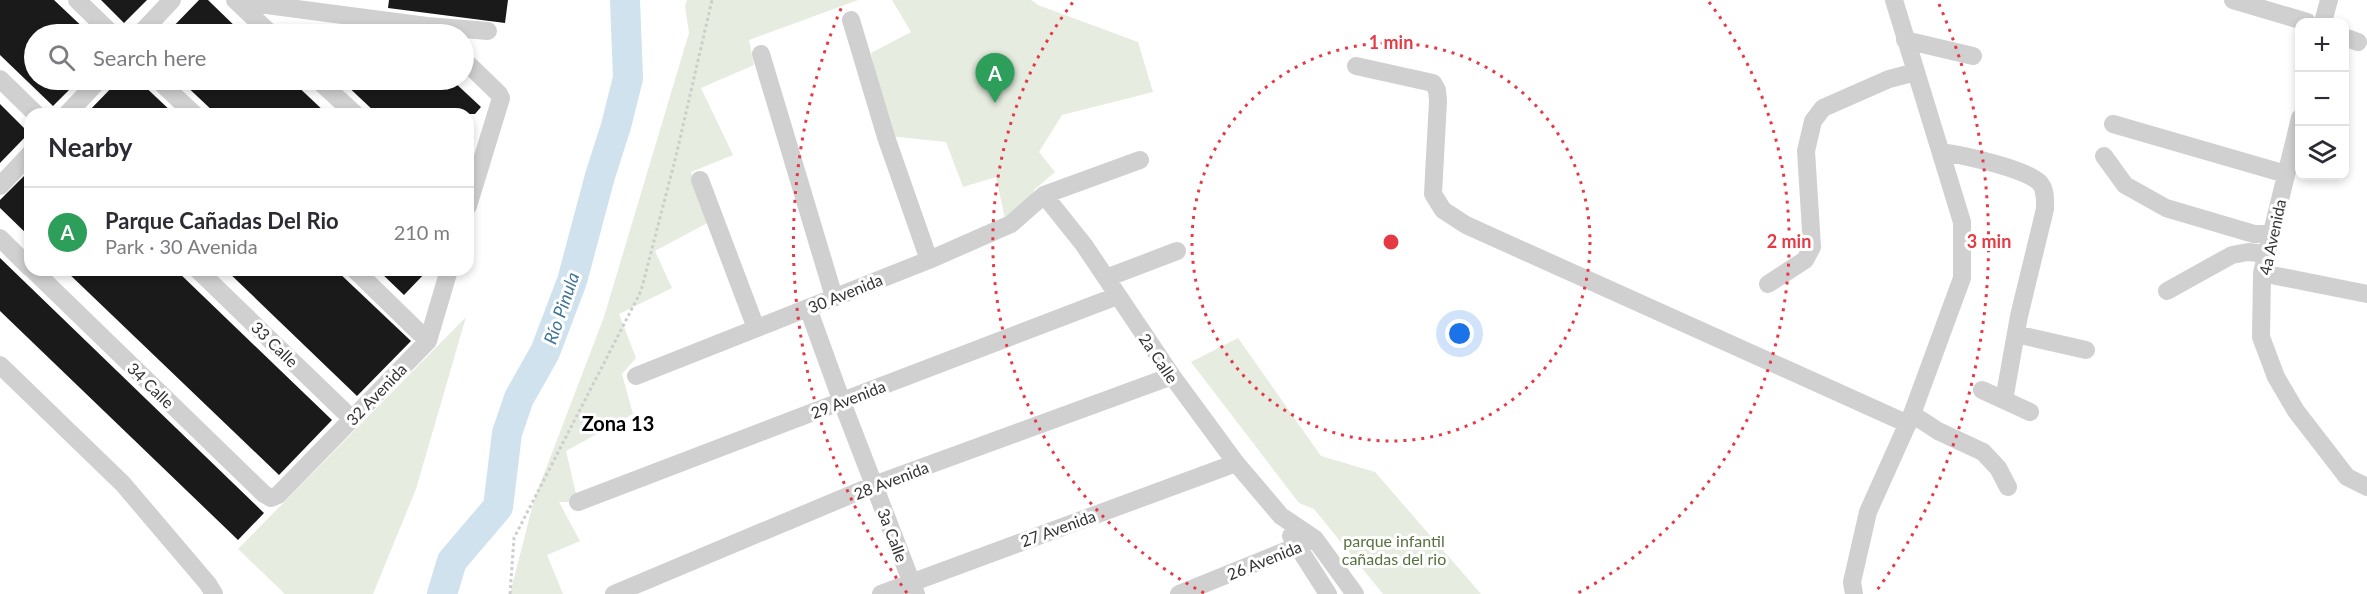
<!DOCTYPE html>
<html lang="en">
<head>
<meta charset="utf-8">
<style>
  :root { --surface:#fff; --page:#f7f7f7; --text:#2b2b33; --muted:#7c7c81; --line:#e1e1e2; --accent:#2563eb }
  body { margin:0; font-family:Lato,sans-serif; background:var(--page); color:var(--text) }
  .controls { position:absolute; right:18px; top:18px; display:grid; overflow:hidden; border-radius:12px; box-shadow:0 3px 9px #0003 }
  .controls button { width:54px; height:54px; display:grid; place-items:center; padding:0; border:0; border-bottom:2px solid var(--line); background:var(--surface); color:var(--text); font:30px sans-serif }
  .you { position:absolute; left:1460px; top:334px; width:21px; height:21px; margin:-15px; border:4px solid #fff; border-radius:50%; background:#1a73e8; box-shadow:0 0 0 9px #1a73e833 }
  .badge { display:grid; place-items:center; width:39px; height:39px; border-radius:50%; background:var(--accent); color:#fff; font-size:20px; font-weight:700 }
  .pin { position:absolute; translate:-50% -50px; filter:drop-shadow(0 2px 3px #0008) }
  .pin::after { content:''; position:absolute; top:32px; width:21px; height:18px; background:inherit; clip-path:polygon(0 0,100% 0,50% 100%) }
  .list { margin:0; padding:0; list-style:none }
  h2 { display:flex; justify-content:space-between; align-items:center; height:78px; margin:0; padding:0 24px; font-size:26px }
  h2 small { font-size:20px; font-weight:400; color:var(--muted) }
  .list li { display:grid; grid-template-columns:39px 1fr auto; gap:18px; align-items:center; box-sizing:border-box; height:90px; padding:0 24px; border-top:2px solid var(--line) }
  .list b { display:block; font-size:22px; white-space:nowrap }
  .list p { margin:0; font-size:20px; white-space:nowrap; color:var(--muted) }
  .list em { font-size:20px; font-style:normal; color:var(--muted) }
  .icon { flex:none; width:33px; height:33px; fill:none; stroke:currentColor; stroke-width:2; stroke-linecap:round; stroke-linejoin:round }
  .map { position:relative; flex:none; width:2367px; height:594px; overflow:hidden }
  .search { position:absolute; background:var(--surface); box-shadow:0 3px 9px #0003; left:24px; top:24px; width:450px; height:66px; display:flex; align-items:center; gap:15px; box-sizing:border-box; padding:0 21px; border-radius:33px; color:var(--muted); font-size:22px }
  .panel { position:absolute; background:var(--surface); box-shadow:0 3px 9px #0003; left:24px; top:108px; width:450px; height:168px; border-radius:18px }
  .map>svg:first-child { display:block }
  .green { fill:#e6ecdf }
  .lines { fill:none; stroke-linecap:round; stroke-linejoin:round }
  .river { stroke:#cfe2ee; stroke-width:30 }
  .building { fill:#1a1a1a }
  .path { stroke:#cdcdcd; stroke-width:3; stroke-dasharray:3 3; stroke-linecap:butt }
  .minor { stroke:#d0d0d0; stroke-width:18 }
  .ring { fill:none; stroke:#e63946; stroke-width:3; stroke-dasharray:3 6 }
  .labels { text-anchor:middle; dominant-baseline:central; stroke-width:6; stroke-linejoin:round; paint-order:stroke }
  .street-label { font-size:16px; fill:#333; stroke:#fff }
  .park-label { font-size:16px; fill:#56703f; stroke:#fff }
  .water-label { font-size:18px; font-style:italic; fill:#3f7597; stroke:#fff }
  .quarter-label { font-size:20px; font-weight:bold; fill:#000; stroke:#fff }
  .centre { fill:#e63946; stroke:#fff; stroke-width:3 }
  .ring-label { font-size:18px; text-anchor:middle; font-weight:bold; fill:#e63946; stroke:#fff; stroke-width:6; stroke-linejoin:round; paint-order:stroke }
</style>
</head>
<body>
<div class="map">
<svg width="2367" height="594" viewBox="0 0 2367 594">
  <rect width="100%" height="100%" fill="#fff"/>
  <path class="green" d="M687 0H858L749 40 754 65 701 88 733 155 691 172 711 221 655 251 672 288 619 314 636 358 622 374 633 414 566 451 578 502H559L580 541 547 555 563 594H510L534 500 604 317 689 33 685 6Z
    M892 0H1031L1038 5 1138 42 1153 92 1062 115 1039 152 1055 172 1035 189 1021 211 1005 219 996 177 963 187 946 142 889 136 871 53 911 32Z
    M466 317 416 489 373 594H285L238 549Z
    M1238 338 1321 456 1375 472 1481 594H1383L1314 509 1299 503 1191 362Z"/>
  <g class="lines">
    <path class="river" d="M442 594 452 561 498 507 507 433 519 398 545 352 572 281 600 176 616 126 628 78 625 0"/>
  </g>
  <path class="building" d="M0 0H54L90 34H34V80H79L53 106 0 55Z
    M101 0H147L124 23Z
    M199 0H208L243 34H166Z
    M389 0H508L505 23 388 8Z
    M119 80H138L174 114H86Z
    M180 80H291L327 114H216Z
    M341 80H452L481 107 475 114H377Z
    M0 104 29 133 0 163Z
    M30 170V237L0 208V200Z
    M0 258 264 513 238 540 0 311Z
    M65 270H176L332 420 279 475Z
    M226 270H336L411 341 357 396Z
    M378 270H428L404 295Z"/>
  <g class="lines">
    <path class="path" d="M510 594 514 538 641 291 676 156 712 0"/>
    <path class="minor" d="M77 0 112 34
      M235 0 271 34
      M2233 0 2307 22
      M236 1 427 26 488 31
      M851 20 886 137 929 260
      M2323 22 2329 0
      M140 34 172 0
      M2344 37 2358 42
      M1905 40 1973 56
      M761 54 834 297
      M464 60 499 94 501 98 468 206
      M1356 66 1433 83 1437 90 1438 101 1433 194 1443 210 1466 225 1908 424
      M0 79 36 114
      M158 80 194 114
      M318 80 355 114
      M67 114 99 80
      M2300 118 2262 273 2261 337 2276 377 2296 411 2347 477 2367 487
      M2113 124 2286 174
      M1941 152C1963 155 2023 168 2039 182 2046 189 2045 200 2045 209L2019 316 2004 400
      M2104 156 2125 185 2166 208 2254 234H2272
      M700 180 756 328
      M0 186 30 154
      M1044 195 1084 245 1172 376 1236 463 1281 516 1315 539 1355 594
      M0 238 30 268
      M33 270 264 494 271 498 278 495 428 341 449 270
      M198 270 352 419
      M355 270 428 341
      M2262 273 2367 294
      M1106 278 1177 251
      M1768 284 1805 260 1812 247 1806 151 1813 121 1823 108 1889 79 1916 72
      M2167 291 2232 255 2248 252 2268 254
      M808 308 842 402 916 594
      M2016 334 2086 350
      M0 365 123 484 208 584 214 594
      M636 376 929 260 1011 224 1044 195 1140 160
      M1982 390 2030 412
      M1912 414 1938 431 1983 452 1998 468 2008 487
      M578 502 1117 296
      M1291 536 1328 594
      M614 594 874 485 1172 376
      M881 594 1236 463
      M1179 594 1315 539
      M1854 594 1852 582 1868 512 1912 414 1962 278V222L1894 0"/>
  </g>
  <g class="ring">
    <circle cx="1391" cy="242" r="199"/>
    <path d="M1204 593A398 398 0 0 1 1073 2M1709 2A398 398 0 0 1 1578 593"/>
    <path d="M907 593A598 598 0 0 1 843 4M1939 4A598 598 0 0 1 1875 593"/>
  </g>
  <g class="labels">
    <g class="street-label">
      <text transform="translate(2272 237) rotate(-78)">4a Avenida</text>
      <text transform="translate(845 293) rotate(-22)">30 Avenida</text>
      <text transform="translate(275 344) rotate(44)">33 Calle</text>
      <text transform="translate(1159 358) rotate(56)">2a Calle</text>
      <text transform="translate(151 385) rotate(44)">34 Calle</text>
      <text transform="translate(376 394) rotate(-46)">32 Avenida</text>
      <text transform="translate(848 399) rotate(-21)">29 Avenida</text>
      <text transform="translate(891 480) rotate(-21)">28 Avenida</text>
      <text transform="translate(1058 528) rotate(-20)">27 Avenida</text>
      <text transform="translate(893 535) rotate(69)">3a Calle</text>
      <text transform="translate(1264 560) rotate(-22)">26 Avenida</text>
    </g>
    <g class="park-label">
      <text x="1394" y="540">parque infantil<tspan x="1394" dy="18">cañadas del rio</tspan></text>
    </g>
    <g class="water-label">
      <text transform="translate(561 308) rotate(-71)">Río Pinula</text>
    </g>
    <g class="quarter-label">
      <text x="618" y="423">Zona 13</text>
    </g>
  </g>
  <circle cx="1391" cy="242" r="9" class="centre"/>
  <g class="ring-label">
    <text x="1391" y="49">1 min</text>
    <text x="1789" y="248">2 min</text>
    <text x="1989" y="248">3 min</text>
  </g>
</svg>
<div class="controls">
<button>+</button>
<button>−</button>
<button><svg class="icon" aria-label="layers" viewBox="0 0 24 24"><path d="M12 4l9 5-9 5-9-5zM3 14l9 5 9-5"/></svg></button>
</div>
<div class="you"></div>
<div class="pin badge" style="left:995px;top:103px;background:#2e9e5b">A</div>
<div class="search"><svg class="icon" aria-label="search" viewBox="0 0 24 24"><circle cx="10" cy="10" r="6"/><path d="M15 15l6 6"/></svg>Search here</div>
<section class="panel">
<h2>Nearby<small></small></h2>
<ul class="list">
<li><span class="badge" style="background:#2e9e5b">A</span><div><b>Parque Cañadas Del Rio</b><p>Park · 30 Avenida</p></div><em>210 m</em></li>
</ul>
</section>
</div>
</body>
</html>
